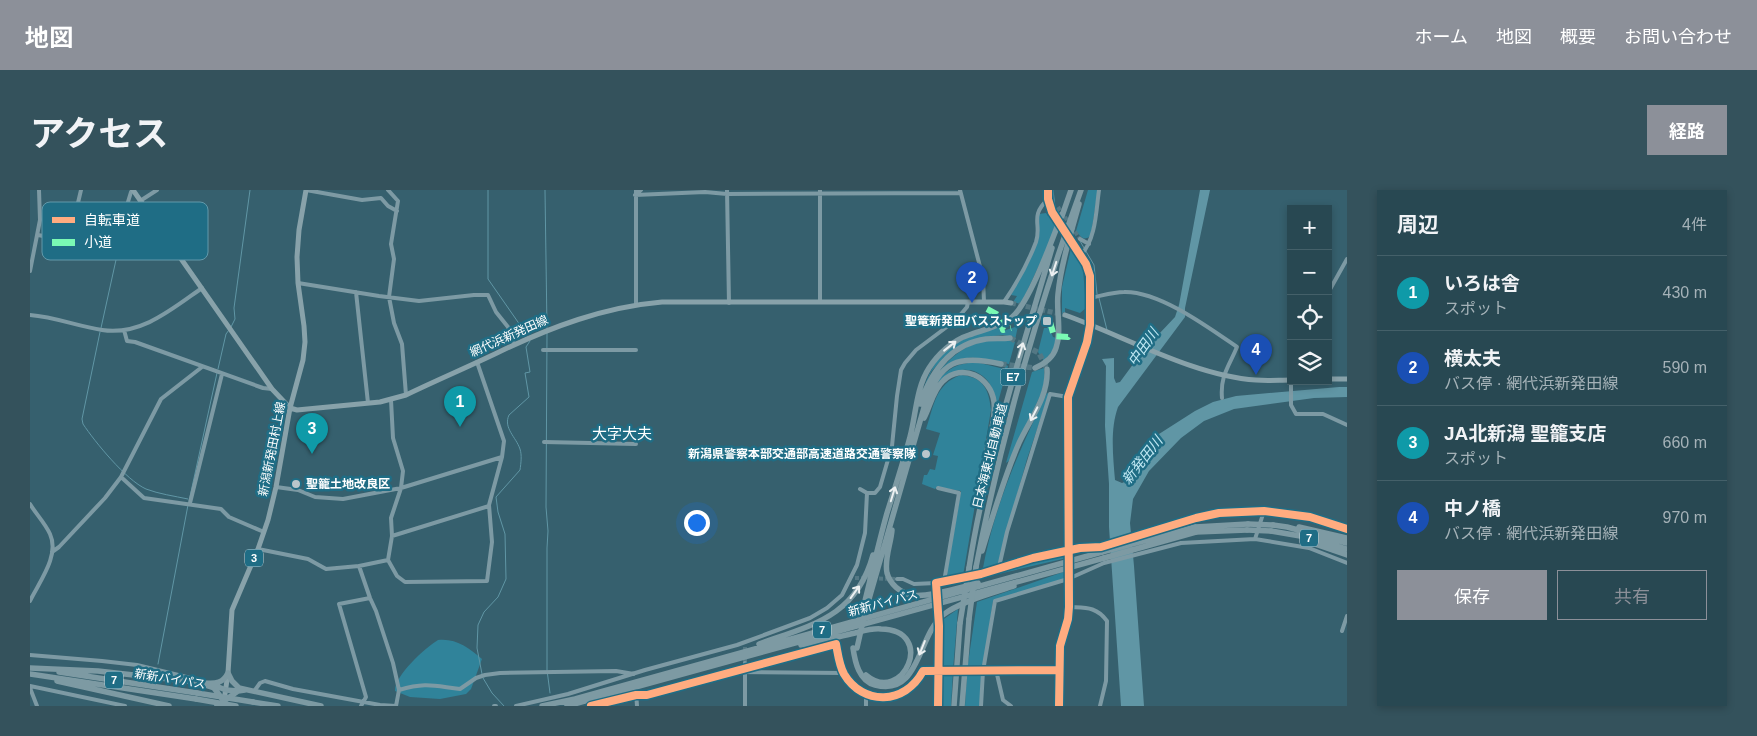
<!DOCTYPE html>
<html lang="ja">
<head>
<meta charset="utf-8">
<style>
  :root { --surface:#284852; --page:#34525c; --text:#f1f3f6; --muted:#a5b2b8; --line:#446069; --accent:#8c9099 }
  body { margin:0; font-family:Helvetica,"Noto Sans JP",sans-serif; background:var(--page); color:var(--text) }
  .controls { position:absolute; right:15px; top:15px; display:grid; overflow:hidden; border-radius:0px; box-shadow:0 2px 8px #0003 }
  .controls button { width:45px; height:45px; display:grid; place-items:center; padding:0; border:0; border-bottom:1px solid var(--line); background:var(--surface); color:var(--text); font:25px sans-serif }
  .you { position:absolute; left:666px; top:332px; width:18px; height:18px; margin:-12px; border:4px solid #fff; border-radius:50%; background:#1a73e8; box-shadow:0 0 0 8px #1a73e833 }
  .badge { display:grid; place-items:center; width:32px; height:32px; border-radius:50%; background:var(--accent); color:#fff; font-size:16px; font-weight:700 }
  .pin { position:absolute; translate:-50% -41px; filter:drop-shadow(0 1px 2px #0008) }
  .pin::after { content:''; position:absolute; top:26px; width:18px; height:15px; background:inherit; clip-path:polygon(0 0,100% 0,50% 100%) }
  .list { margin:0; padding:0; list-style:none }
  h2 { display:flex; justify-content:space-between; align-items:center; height:65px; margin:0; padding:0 20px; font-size:21px }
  h2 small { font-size:16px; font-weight:400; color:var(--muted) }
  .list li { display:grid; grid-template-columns:32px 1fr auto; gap:15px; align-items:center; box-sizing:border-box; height:75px; padding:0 20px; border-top:1px solid var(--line) }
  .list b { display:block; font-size:19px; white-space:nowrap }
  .list p { margin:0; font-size:16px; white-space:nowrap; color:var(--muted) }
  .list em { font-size:16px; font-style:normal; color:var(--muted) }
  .actions { display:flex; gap:10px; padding:15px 20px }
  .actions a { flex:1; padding:11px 0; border:1px solid var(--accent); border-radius:0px; text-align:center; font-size:18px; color:var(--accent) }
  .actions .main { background:var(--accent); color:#fff }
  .icon { flex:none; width:28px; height:28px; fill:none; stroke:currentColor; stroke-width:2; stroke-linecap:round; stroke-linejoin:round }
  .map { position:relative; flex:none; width:1317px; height:516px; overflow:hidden; border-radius:0px }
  header { display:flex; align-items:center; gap:30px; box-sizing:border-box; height:70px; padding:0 25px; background:var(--accent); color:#fff }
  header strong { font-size:24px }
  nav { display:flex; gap:28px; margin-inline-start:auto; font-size:18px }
  .intro { display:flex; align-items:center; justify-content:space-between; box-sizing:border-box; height:120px; padding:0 30px }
  h1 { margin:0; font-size:35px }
  .button { padding:12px 22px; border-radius:0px; background:var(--accent); color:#fff; font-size:18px; font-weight:700 }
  main { display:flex; gap:30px; padding:0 30px }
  aside { flex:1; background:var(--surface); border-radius:0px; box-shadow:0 2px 8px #0003 }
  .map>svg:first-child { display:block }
  .green { fill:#30839a }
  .water { fill:#6096a5 }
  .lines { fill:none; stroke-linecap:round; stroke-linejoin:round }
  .stream { stroke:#6096a5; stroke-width:1 }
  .minor-tunnel { stroke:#547884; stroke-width:4; stroke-dasharray:4 2; stroke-linecap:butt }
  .major-tunnel { stroke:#547884; stroke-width:5; stroke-dasharray:5 2.5; stroke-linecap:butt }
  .highway-tunnel { stroke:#547884; stroke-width:5.5; stroke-dasharray:5.5 3; stroke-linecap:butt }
  .minor { stroke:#7d9aa4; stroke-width:4 }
  .major { stroke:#88a2aa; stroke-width:5 }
  .highway { stroke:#7d9aa3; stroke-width:5.5 }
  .highway-bridge { stroke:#7d9aa3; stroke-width:5.5 }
  .quiet { stroke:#7af9b4; stroke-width:6; stroke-dasharray:12 6; stroke-linecap:butt }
  .cycleway-casing { stroke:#1f6d85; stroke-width:11 }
  .cycleway { stroke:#ffac80; stroke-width:8 }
  .oneway { stroke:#ecf0f1 }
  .poi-dot { fill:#b9c7cc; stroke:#1f6d85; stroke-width:2 }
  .labels { text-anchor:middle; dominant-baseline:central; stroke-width:5; stroke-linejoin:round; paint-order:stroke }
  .shield { fill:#1f6d85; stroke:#bcd3da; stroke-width:1 }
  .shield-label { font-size:11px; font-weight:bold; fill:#fff }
  .poi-label { font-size:12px; font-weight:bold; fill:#fff; stroke:#1f6d85; text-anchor:end }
  .street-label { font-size:12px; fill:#fff; stroke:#1f6d85 }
  .water-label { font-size:14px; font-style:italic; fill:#c1e9f4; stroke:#1f6d85 }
  .quarter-label { font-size:15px; fill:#fff; stroke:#1f6d85 }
  .key { fill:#1f6d85; stroke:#6299aa; stroke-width:1 }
  .key-label { font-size:14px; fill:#fff }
</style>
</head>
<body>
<header>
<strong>地図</strong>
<nav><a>ホーム</a><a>地図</a><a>概要</a><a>お問い合わせ</a></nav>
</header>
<div class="intro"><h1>アクセス</h1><a class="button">経路</a></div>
<main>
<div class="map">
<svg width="1317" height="516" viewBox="0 0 1317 516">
  <rect width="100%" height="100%" fill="#36606e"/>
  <path class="green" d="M1058 0H1068L1061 44 1059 47C1053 51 1050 46 1046 41Z
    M1016 23 1018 26 1022 23 1027 31 1018 56 991 114 983 112 987 106 981 105 1007 53 1009 24Z
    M1042 54 1046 57 1044 60 1053 78 1056 118 1050 123 1035 118V125L1032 124V97Z
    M1018 135 1023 147 1027 148 1025 158 1014 171 1008 162 1014 138H1017Z
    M988 136 985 150 982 147 973 145 955 147 914 167 901 182 889 214C896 189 905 163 930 151 943 145 957 141 970 137L973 141Z
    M980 150 985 152 979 174C960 171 941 163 923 172 915 176 908 184 902 190 925 162 941 147 980 151Z
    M946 172 974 179 976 175 978 176 967 216C965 207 963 197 957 190 943 174 921 178 908 193L909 189C922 176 928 174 946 172Z
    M1014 178 1015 190 1011 204 980 270 976 273 1002 182Z
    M931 185C953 187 959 199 961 220L933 386 918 388 917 382 931 301 907 297 905 299 892 294 894 285H897L900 279 905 280 908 266 903 265 910 243 896 239C904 216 905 194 931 185Z
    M1017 203 1019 204 997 269 968 374 964 378 952 383C964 316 988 263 1017 203Z
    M1035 363 1037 364V368L951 388 952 385 993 371Z
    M1036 381 1037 388 963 411 954 473 945 480H937L947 412Z
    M928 419 923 480H916L909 474 911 431Z
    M408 450C426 448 439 458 452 469L441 499 436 504 410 509 380 507 365 501C364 486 395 458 408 450Z
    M923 481 921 516H908L909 487 916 482Z
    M937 482H945L951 486 950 516H935Z"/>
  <path class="water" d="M1170 0H1180L1155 118V127L1088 217C1080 239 1083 266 1085 290L1092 293 1097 291 1129 244 1165 221 1183 212 1206 206 1309 197H1317V207L1284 208 1204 219 1174 231 1151 248 1119 281 1103 309 1100 333 1104 376 1114 516H1091L1079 337V294L1075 236 1076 176 1072 169 1084 168V188L1086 193 1090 192 1112 162 1145 127 1149 115Z"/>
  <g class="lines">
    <path class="stream" d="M458 0V89L497 145
      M515 0 517 139
      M1023 0 1025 17 1029 23
      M1050 51 1064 75 1067 104
      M1069 108 1077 140
      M201 137 205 129 204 118 220 0
      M71 138 97 20
      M70 142 52 229 53 234C65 252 96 290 116 299 129 304 144 306 158 309
      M517 143 516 317 518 341 517 358V480L520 503
      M188 179 196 144 199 140
      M159 311 187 183
      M128 474 158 315
      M452 484 447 458 448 435 454 422 468 407 476 389 475 344 468 322 466 307 490 280C491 273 492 265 490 259 486 247 473 238 479 225L499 207 495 183 500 182 496 157 500 151
      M453 488 462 503 474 516"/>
    <path class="minor-tunnel" d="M1028 17 1050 49
      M1022 22 1035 43
      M825 388 867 389
      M715 473V455
      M915 481H945"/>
    <path class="major-tunnel" d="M981 113 1035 125"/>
    <path class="highway-tunnel" d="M980 148 1009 163 1017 179
      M971 174 1005 178"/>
    <path class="minor" d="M276 0 332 10 351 8 358 16 367 21
      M358 0 368 11 361 54 364 69 359 107 364 133 372 154 376 205
      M606 0V114
      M697 0 699 113
      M790 0V112
      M930 0 953 88 954 112
      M1018 0V9L1022 22
      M605 5 675 2 697 4 930 3
      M605 5 611 0
      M110 11 127 0
      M48 14 94 25 101 2 103 0
      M8 45 39 51 51 0
      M1050 49 1059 54
      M39 51 71 59 79 21
      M1051 65C1066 49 1066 21 1069 0
      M0 81 10 30 9 0
      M268 93 349 106 389 111 444 105H458L466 122 478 137 484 154
      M326 102 338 213
      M1298 103 1317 69
      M1060 108C1071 106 1083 102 1094 102 1129 101 1178 137 1207 157 1199 176 1190 186 1192 208
      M974 112C987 93 998 73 1006 52 1012 34 999 27 1018 9
      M0 125C25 127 47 136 72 140 111 146 142 119 172 98
      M94 140 97 151 105 152 233 198 242 199
      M513 160H606
      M1261 181V215L1266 224H1293L1317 235
      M361 210 363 248 373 281 371 298 361 328 362 346 358 370 367 386 375 392 457 391 462 352 459 315 472 267 474 251 447 172
      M514 252 606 254
      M91 287 114 308 191 319 199 327 234 342
      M246 297 268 300 285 307 313 309 371 298 472 267
      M908 298 929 303 914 392
      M830 299 837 303H845L850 297 862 256 867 206 871 180 875 173 886 160 926 130 937 117 938 112
      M160 313 192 184
      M0 314C6 324 15 333 20 344 30 366 9 392 0 411
      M362 346 459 316
      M1225 349 1234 321
      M228 359 278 369 296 379 329 376 358 370
      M22 362 29 357 75 308 91 287 131 209 172 177
      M1038 368V207L1057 152 1060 135V86L1056 74 1046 57
      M329 376 340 408 346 421 363 473 369 500 366 516
      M969 377 977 342 1020 204 1038 207
      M867 389H873L884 394 906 393
      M907 396 906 393 951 384 1003 368 1050 358 1071 357 1166 328 1189 323 1234 321 1280 327 1317 339
      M1039 417C1055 418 1066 416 1077 431L1076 491 1070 516
      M908 419 909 424
      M1312 441 1317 426
      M0 465 72 471 107 475 165 489 166 492
      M966 480 973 510 981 516
      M945 481 1029 480
      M703 482 813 483
      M0 496 95 516
      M0 498 7 516
      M225 500 230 493 235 491 263 499 350 515 366 516
      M369 500C396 492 404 496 430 499L446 488 455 485 470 483 586 481 604 484
      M606 502 607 516
      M331 516 336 507 309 414 340 408
      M464 516H466
      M486 516 538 504 615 480 707 455 780 428 797 418 812 405 827 375 835 343 837 303
      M561 516 606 505H617L806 454C808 464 809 475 814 484 833 516 875 515 893 481H915
      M715 516V473
      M836 516V506
      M908 516 909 436
      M951 516 953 481 965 411 1038 389 1074 373 1151 353 1225 349 1279 358 1317 373
      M1029 516 1030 456 1038 429V383"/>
    <path class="major" d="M103 0 242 199 260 218 267 220 350 212 376 205C407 190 438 177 469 162 521 137 574 117 632 112H974L981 113
      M1035 125C1094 146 1164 186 1226 190 1238 191 1249 190 1261 190
      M1298 189H1317
      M194 511 198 483 202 420 228 359 238 330 246 297 260 218 273 170 275 152 274 136 268 93 267 67 269 40 276 0"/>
    <path class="highway" d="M1032 26 1041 0
      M1005 178C1014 174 1023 168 1026 158 1032 141 1026 121 1028 104 1031 74 1041 43 1049 14
      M890 214C901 182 920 154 956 149 964 148 972 149 980 148
      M894 228C900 217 903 200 913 191 932 172 961 187 964 212 966 228 960 245 957 261 954 276 952 291 949 307
      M1243 335 1257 337 1317 353
      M1165 337 1218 334
      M1269 337 1317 348
      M862 340C861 354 854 369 857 383 860 394 870 403 882 405 897 408 931 397 948 393
      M1241 341 1276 347 1317 359
      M1166 342 1217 340
      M1279 352 1317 365
      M952 361C963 325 974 287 989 253 1000 229 1019 206 1017 179
      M946 377C971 249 1006 123 1051 0
      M939 378C956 268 991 164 1022 58
      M837 416 895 214C910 171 928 164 971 174
      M833 419C841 387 848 355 857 323 865 298 873 273 880 247 886 225 886 198 899 178 908 164 923 150 939 145 953 140 968 137 981 128 999 115 1023 47 1032 24
      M729 454C782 435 826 427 843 365
      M771 455C789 452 807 447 825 443 833 441 843 438 851 439 907 440 873 516 836 485
      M823 458C825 472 829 491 845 495 890 507 887 447 913 425 929 412 963 403 984 396
      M0 478 68 481 166 492 184 498 193 510
      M29 482 167 503
      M198 483 202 491 209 498 291 516
      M0 484 166 509
      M27 491 139 516
      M175 493C186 494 193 493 198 483
      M183 495 196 500 208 501
      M223 512 248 516
      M187 516 208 501 215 500
      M512 516 545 509 689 469 1072 362
      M537 516 1074 368
      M924 516 930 433
      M932 516 939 429"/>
    <path class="highway-bridge" d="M1218 334 1243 335
      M1217 340 1241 341
      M1072 362 1165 337
      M1074 368 1166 342
      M939 429 946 377
      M930 433 939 378
      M827 458 836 418
      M167 503 223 512
      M166 509 206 516"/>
    <path class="quiet" d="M957 119 968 125 973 140 981 138
      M1019 132H1020L1024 146 1038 147 1040 144"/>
    <g class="cycleway-casing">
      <path id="cycleway" d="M1018 0V9L1022 22 1056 74 1060 86V135L1057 152 1038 207 1039 417 1038 429 1030 456 1029 516
        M561 516 606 505H617L806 454C808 464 809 475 814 484 833 516 875 515 893 481L1029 480
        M908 516 909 436 906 393 951 384 1003 368 1050 358 1071 357 1166 328 1189 323 1234 321 1280 327 1317 339"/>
    </g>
    <use href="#cycleway" class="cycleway"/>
  </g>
  <defs><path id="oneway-shaft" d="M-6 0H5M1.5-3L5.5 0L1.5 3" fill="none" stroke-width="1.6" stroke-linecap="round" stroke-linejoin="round" transform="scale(1.25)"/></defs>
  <g class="oneway">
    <use href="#oneway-shaft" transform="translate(1024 79) rotate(108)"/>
    <use href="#oneway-shaft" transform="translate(920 156) rotate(-38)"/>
    <use href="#oneway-shaft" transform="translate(991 160) rotate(-73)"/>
    <use href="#oneway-shaft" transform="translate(1004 224) rotate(117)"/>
    <use href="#oneway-shaft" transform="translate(863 304) rotate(-73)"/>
    <use href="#oneway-shaft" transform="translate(825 402) rotate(-54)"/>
    <use href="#oneway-shaft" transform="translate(892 458) rotate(112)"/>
  </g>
  <g class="poi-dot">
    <rect x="1012" y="126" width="10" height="10" rx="2.5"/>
    <circle cx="896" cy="264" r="5"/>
    <circle cx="266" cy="294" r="5"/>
  </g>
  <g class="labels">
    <g class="shield">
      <rect x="970.5" y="178.5" width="25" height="17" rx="4"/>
      <rect x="1270" y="339.5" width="18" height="17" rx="4"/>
      <rect x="215" y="359.5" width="18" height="17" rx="4"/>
      <rect x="783" y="431.5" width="18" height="17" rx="4"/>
      <rect x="75" y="481.5" width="18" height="17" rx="4"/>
    </g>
    <g class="shield-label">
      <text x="983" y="187">E7</text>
      <text x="1279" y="348">7</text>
      <text x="224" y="368">3</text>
      <text x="792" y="440">7</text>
      <text x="84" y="490">7</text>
    </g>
    <g class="poi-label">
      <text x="1007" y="131">聖篭新発田バスストップ</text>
      <text x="886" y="264">新潟県警察本部交通部高速道路交通警察隊</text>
      <text x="276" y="294" text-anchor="start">聖籠土地改良区</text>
    </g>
    <g class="street-label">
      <text transform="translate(479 146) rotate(-24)">網代浜新発田線</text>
      <text transform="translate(242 259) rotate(-79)">新潟新発田村上線</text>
      <text transform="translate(960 266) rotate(-76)">日本海東北自動車道</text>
      <text transform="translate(853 413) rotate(-15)">新新バイパス</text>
      <text transform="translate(140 489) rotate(9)">新新バイパス</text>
    </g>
    <g class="water-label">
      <text transform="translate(1113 157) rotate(-55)">中田川</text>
      <text transform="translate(1112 270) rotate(-52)">新発田川</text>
    </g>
    <g class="quarter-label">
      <text x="592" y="243">大字大夫</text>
    </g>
  </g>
  <rect x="12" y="12" width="166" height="58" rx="8" class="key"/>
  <rect x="22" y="27" width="23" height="6" fill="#ffac80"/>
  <rect x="22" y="49" width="23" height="7" fill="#7af9b4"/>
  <g class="key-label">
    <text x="54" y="35">自転車道</text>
    <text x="54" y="57">小道</text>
  </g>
</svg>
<div class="controls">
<button>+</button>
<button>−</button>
<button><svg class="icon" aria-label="locate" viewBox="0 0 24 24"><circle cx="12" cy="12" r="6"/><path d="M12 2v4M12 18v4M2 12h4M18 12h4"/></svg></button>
<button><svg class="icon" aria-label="layers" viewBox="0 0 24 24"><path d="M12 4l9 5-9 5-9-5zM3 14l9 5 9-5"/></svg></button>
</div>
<div class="you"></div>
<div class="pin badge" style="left:430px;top:237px;background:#0f9aa8">1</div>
<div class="pin badge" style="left:942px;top:113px;background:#1a4fb4">2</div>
<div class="pin badge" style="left:282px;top:264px;background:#0f9aa8">3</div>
<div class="pin badge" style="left:1226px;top:185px;background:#1a4fb4">4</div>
</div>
<aside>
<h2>周辺<small>4件</small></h2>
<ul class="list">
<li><span class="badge" style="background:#0f9aa8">1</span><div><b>いろは舎</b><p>スポット</p></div><em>430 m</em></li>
<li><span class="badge" style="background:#1a4fb4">2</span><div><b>横太夫</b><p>バス停 · 網代浜新発田線</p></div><em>590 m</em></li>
<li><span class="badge" style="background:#0f9aa8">3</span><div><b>JA北新潟 聖籠支店</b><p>スポット</p></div><em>660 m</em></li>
<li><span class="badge" style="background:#1a4fb4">4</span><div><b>中ノ橋</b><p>バス停 · 網代浜新発田線</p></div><em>970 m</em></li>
</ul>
<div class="actions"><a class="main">保存</a><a>共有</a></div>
</aside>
</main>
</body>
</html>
